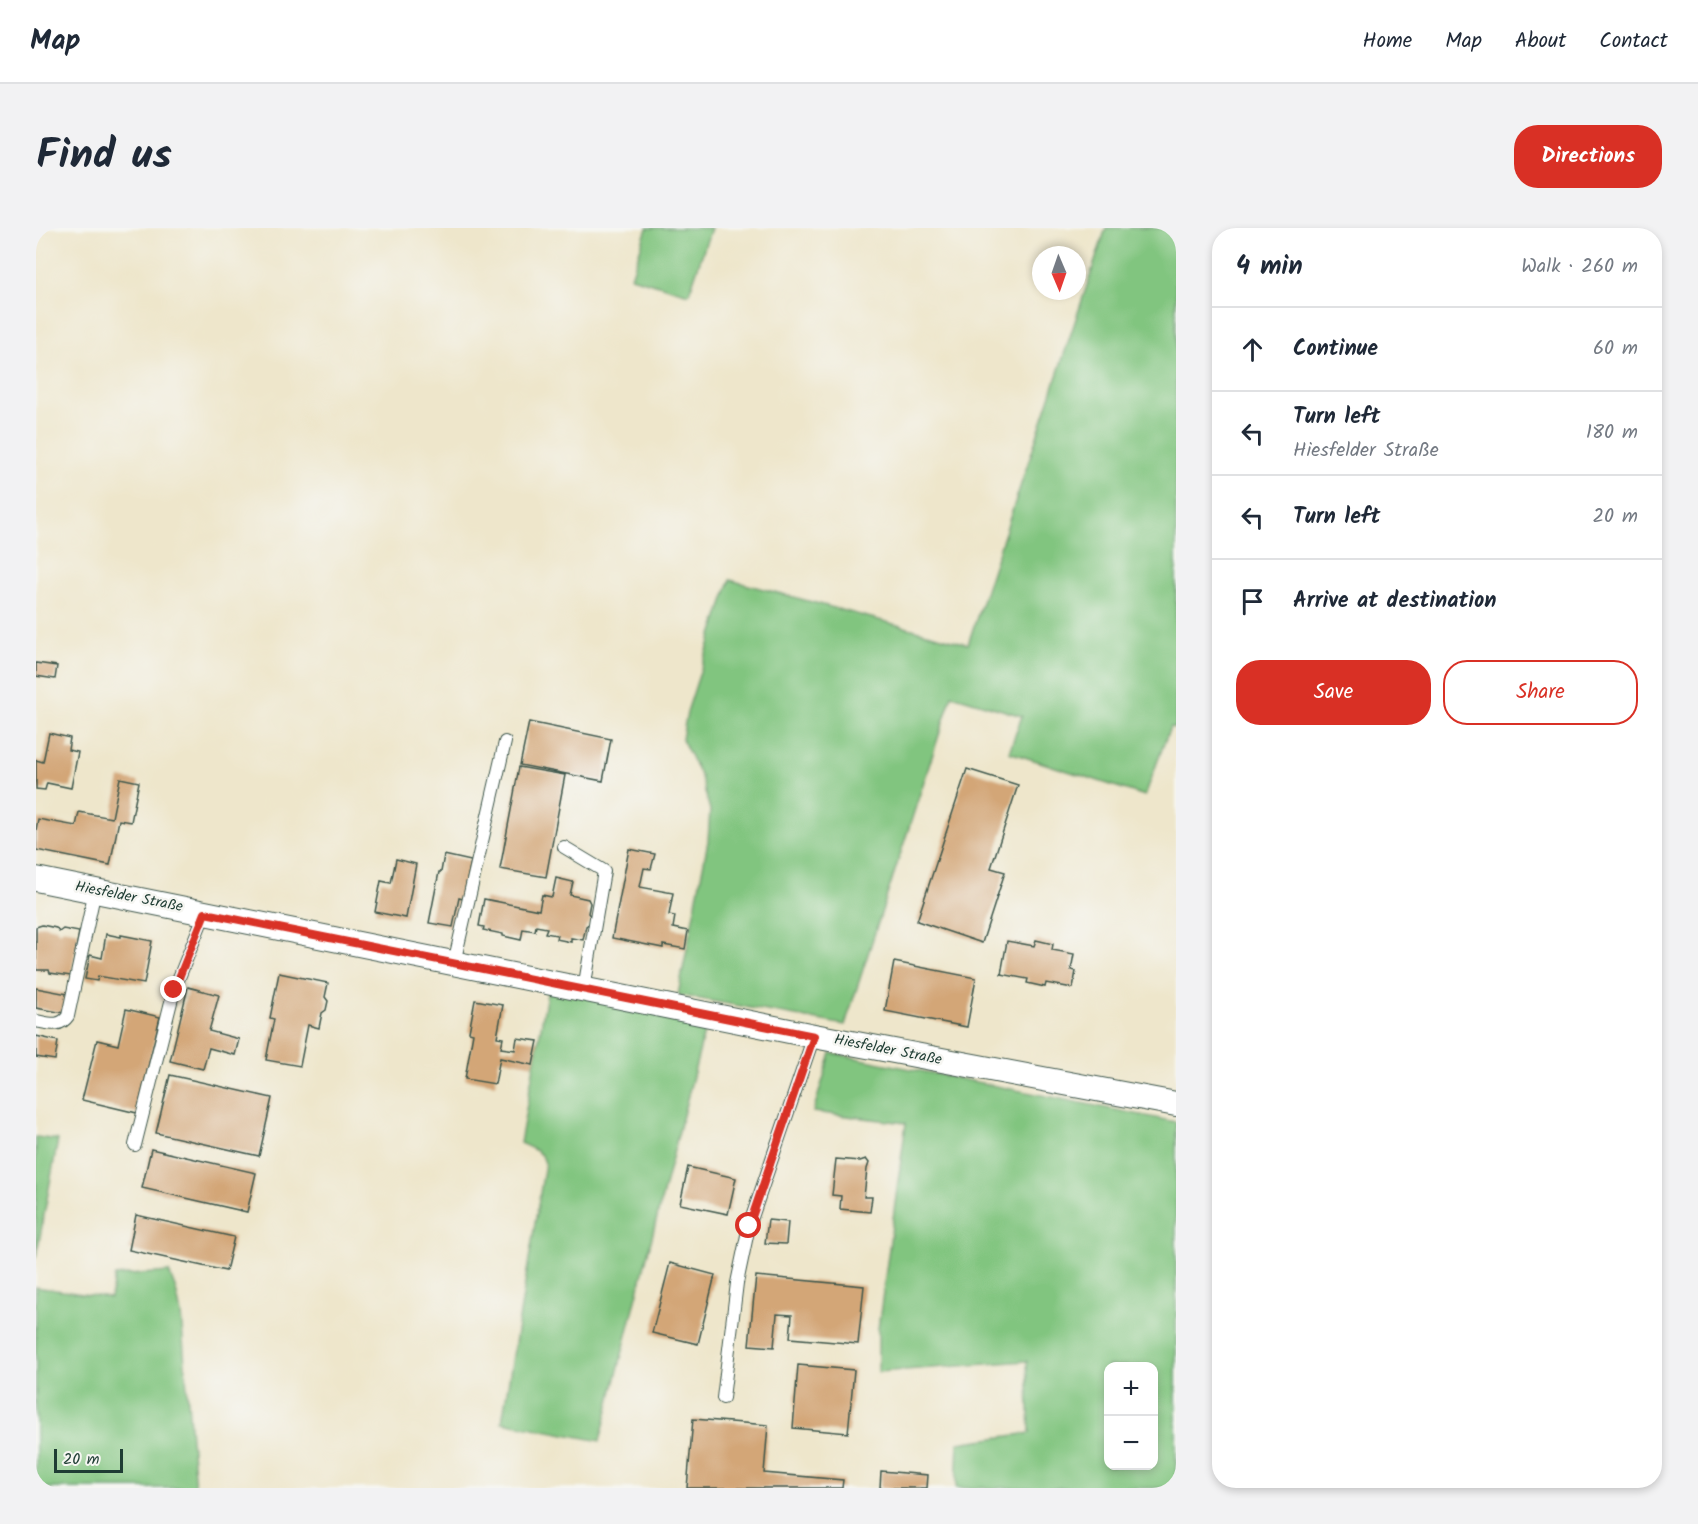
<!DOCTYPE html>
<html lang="en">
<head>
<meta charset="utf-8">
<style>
  :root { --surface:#fff; --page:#f2f2f3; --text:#1f2937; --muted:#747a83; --line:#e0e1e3; --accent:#d93025 }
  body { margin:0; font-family:Kalam,sans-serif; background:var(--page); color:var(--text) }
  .controls { position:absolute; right:18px; bottom:18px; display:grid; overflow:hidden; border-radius:12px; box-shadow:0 3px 9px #0003 }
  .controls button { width:54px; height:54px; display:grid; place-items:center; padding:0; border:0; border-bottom:2px solid var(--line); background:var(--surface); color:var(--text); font:30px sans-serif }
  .compass { position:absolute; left:996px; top:18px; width:54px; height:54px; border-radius:50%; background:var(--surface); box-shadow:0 3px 9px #0003; rotate:178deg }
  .scale { position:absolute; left:18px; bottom:15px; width:69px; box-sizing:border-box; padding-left:6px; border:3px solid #1f3d34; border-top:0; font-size:16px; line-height:21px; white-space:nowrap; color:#1f3d34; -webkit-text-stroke:4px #f6f6f2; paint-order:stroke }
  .stop { position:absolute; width:18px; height:18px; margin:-14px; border:4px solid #d93025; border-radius:50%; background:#fff }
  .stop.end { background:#d93025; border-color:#fff; box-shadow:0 2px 6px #0008 }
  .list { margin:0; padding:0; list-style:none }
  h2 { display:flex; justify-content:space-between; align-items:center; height:78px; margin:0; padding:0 24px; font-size:26px }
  h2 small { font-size:20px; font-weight:400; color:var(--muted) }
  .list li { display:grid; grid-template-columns:39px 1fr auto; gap:18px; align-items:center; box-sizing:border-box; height:84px; padding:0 24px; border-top:2px solid var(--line) }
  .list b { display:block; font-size:22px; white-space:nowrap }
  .list p { margin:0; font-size:20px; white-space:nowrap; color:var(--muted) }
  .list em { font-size:20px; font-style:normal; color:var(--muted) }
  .actions { display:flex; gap:12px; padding:18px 24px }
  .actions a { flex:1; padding:14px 0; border:2px solid var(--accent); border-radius:24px; text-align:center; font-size:21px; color:var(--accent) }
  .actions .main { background:var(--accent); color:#fff }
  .icon { flex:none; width:33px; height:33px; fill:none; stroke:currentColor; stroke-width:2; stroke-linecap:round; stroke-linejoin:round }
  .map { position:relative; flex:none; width:1140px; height:1260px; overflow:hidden; border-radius:24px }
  header { display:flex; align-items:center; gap:36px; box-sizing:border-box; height:84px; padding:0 30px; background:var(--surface); border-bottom:2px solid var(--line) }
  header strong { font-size:28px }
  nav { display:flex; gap:33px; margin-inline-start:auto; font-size:21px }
  .intro { display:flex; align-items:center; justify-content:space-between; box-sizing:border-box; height:144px; padding:0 36px }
  h1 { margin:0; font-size:42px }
  .button { padding:15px 27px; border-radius:24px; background:var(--accent); color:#fff; font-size:21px; font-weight:700 }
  main { display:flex; gap:36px; padding:0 36px }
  aside { flex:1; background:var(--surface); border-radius:24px; box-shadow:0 3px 9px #0003 }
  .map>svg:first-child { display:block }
  .green { fill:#81c57f; stroke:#50815a; stroke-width:1.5; fill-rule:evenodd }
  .building { fill:#d3a677 }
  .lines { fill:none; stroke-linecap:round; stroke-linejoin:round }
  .lane-casing { stroke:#3e564b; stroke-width:14 }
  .street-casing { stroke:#3e564b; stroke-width:26 }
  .lane { stroke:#fff; stroke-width:12 }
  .street { stroke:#fff; stroke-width:24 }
  .route { stroke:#d93025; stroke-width:8 }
  .labels { text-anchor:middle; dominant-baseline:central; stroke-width:5; stroke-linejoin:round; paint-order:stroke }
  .street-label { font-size:15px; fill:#1f3d34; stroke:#f6f6f2 }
</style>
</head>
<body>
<header>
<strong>Map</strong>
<nav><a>Home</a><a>Map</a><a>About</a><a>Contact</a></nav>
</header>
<div class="intro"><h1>Find us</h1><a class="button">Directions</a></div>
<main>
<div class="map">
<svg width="1140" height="1260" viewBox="0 0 1140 1260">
  <rect width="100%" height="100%" fill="#f6f6f2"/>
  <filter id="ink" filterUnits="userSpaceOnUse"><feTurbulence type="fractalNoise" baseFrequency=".0167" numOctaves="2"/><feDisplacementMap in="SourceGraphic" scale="12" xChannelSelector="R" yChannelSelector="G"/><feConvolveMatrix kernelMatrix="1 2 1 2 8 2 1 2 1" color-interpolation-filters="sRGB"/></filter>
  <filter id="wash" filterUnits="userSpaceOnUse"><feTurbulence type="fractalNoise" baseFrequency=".008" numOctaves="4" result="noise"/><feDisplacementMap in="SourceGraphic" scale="24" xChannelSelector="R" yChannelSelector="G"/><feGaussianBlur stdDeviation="1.35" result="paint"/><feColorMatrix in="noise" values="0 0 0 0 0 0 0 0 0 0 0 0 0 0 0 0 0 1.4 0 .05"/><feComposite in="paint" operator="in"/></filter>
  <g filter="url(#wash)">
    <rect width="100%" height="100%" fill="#eee6cb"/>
    <path class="green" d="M611 0H675L653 66 595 49Z
      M1070 0H1140V500L1134 499 1109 568 973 524 986 488 916 467 809 797 642 767 672 613 674 582 665 549 646 511 651 484 694 352 932 416Z
      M512 760 670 797 564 1213 466 1194 509 935C506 923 494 920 484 915Z
      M795 825 1140 894V1260H920L922 1215 994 1205 991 1133 842 1144V1101L870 895 777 884ZM1072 1138H1118V1238H1072Z
      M0 909 22 912 0 1030Z
      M133 1044 140 1062 145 1086 159 1260H0V1059L74 1070 79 1048Z"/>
    <g id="blocks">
      <path class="building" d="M0 435 21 438 19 451 0 448Z
        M493 494 575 511 567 553 484 537Z
        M13 505 34 510 32 522 42 524 35 560 11 555 9 562 0 561V532L7 534Z
        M483 539 529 547 510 649 464 641Z
        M931 541 982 557 955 640 969 644 946 715 881 693Z
        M84 550 103 554 95 594 83 592 74 637 0 622V602L2 591 40 598 43 584 76 590Z
        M593 621 619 626 615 641 608 640 604 659 637 665 633 687 639 688 637 700 652 703 649 721 627 717V720L576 710Z
        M408 627 435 633 427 671 423 670 417 699 393 695 403 644H405Z
        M360 631 380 636 370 690 339 684 345 653 355 655Z
        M520 650 537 654 534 667 552 671 554 675 552 685 555 689 554 695 550 698 547 712 535 710V714L520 711 521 707 509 705 511 700 500 698 499 703 487 701 485 712 467 708V706L447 702 448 699 443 698 448 671 503 682 506 667 516 669Z
        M6 697 20 700 23 704 27 701 43 704 35 748 14 745 13 742H0V699Z
        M70 706 85 709V707L116 713 108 756 62 748 61 753 49 751 54 727 66 730Z
        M1000 712 1017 716 1016 722 1038 726 1035 742 1040 743 1037 760 1010 755 1009 759 991 755 992 751 965 746 971 713 998 718Z
        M858 734 940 750 931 799 849 783Z
        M243 745 292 755 289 769 292 773 290 782 286 785 283 800 272 797 264 838 230 832 238 791 234 790Z
        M152 759 183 767 173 803 203 811 199 827 173 820 167 841 134 833Z
        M0 760 32 766 28 785 0 780Z
        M439 772 467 777 461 809 467 810 465 820 479 822 481 810 502 813 497 837 464 830 459 856 429 851 437 805 433 804Z
        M90 781 124 789 101 885 46 872 61 812 82 817Z
        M0 808 22 813 19 832 0 829Z
        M134 847 236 870 223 928 120 905Z
        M115 921 220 945 211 984 106 960Z
        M800 931 824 933 830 931 833 935 831 941 828 969H836L834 984 804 981 805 968 796 967Z
        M652 939 700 950 692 986 644 976Z
        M100 987 198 1009 190 1043 93 1022Z
        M732 992 752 994 750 1016 729 1015Z
        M634 1035 679 1047 662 1116 616 1105Z
        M720 1048 828 1058 822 1116 754 1110 756 1087 741 1086 738 1119 713 1117Z
        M762 1137 818 1142 812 1205 757 1200Z
        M657 1191 732 1197 728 1245 807 1252 806 1260H651Z
        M845 1243 892 1247 891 1260H844Z"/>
    </g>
  </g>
  <g filter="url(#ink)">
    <use href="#blocks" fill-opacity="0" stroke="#3e564b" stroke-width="1.5"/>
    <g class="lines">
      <g class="lane-casing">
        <path id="lane" d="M528 619 568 643 548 761
          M418 735 469 514
          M0 793C12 795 24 800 32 788L59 662
          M99 917 138 762 169 685
          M687 1170 701 1055 713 998 778 808"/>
      </g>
      <g class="street-casing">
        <path id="street" d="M0 651 778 808 1140 876"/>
      </g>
      <use href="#lane" class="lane"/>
      <use href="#street" class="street"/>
    </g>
  </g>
  <g class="lines" filter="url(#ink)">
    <path class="route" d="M138 762 169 685 778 808 713 998"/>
  </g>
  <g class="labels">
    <g class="street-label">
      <text transform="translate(93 669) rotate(11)">Hiesfelder Straße</text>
      <text transform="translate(852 822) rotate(11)">Hiesfelder Straße</text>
    </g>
  </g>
</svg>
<div class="controls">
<button>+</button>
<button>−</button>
</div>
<svg class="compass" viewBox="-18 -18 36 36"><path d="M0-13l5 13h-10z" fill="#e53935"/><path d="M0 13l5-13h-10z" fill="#747a83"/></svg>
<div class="scale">20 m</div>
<div class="stop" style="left:713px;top:998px"></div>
<div class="stop end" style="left:138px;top:762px"></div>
</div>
<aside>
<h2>4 min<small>Walk · 260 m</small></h2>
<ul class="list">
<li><svg class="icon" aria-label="ahead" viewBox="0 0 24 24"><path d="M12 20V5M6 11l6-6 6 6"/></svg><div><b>Continue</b></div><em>60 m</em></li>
<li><svg class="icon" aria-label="left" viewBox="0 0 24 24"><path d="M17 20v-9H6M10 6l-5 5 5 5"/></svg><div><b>Turn left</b><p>Hiesfelder Straße</p></div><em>180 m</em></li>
<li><svg class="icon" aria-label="left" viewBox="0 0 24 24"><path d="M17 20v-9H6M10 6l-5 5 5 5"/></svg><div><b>Turn left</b></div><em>20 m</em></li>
<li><svg class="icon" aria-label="arrive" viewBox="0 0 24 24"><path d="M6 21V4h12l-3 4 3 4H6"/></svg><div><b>Arrive at destination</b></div></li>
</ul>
<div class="actions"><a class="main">Save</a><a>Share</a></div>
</aside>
</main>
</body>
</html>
